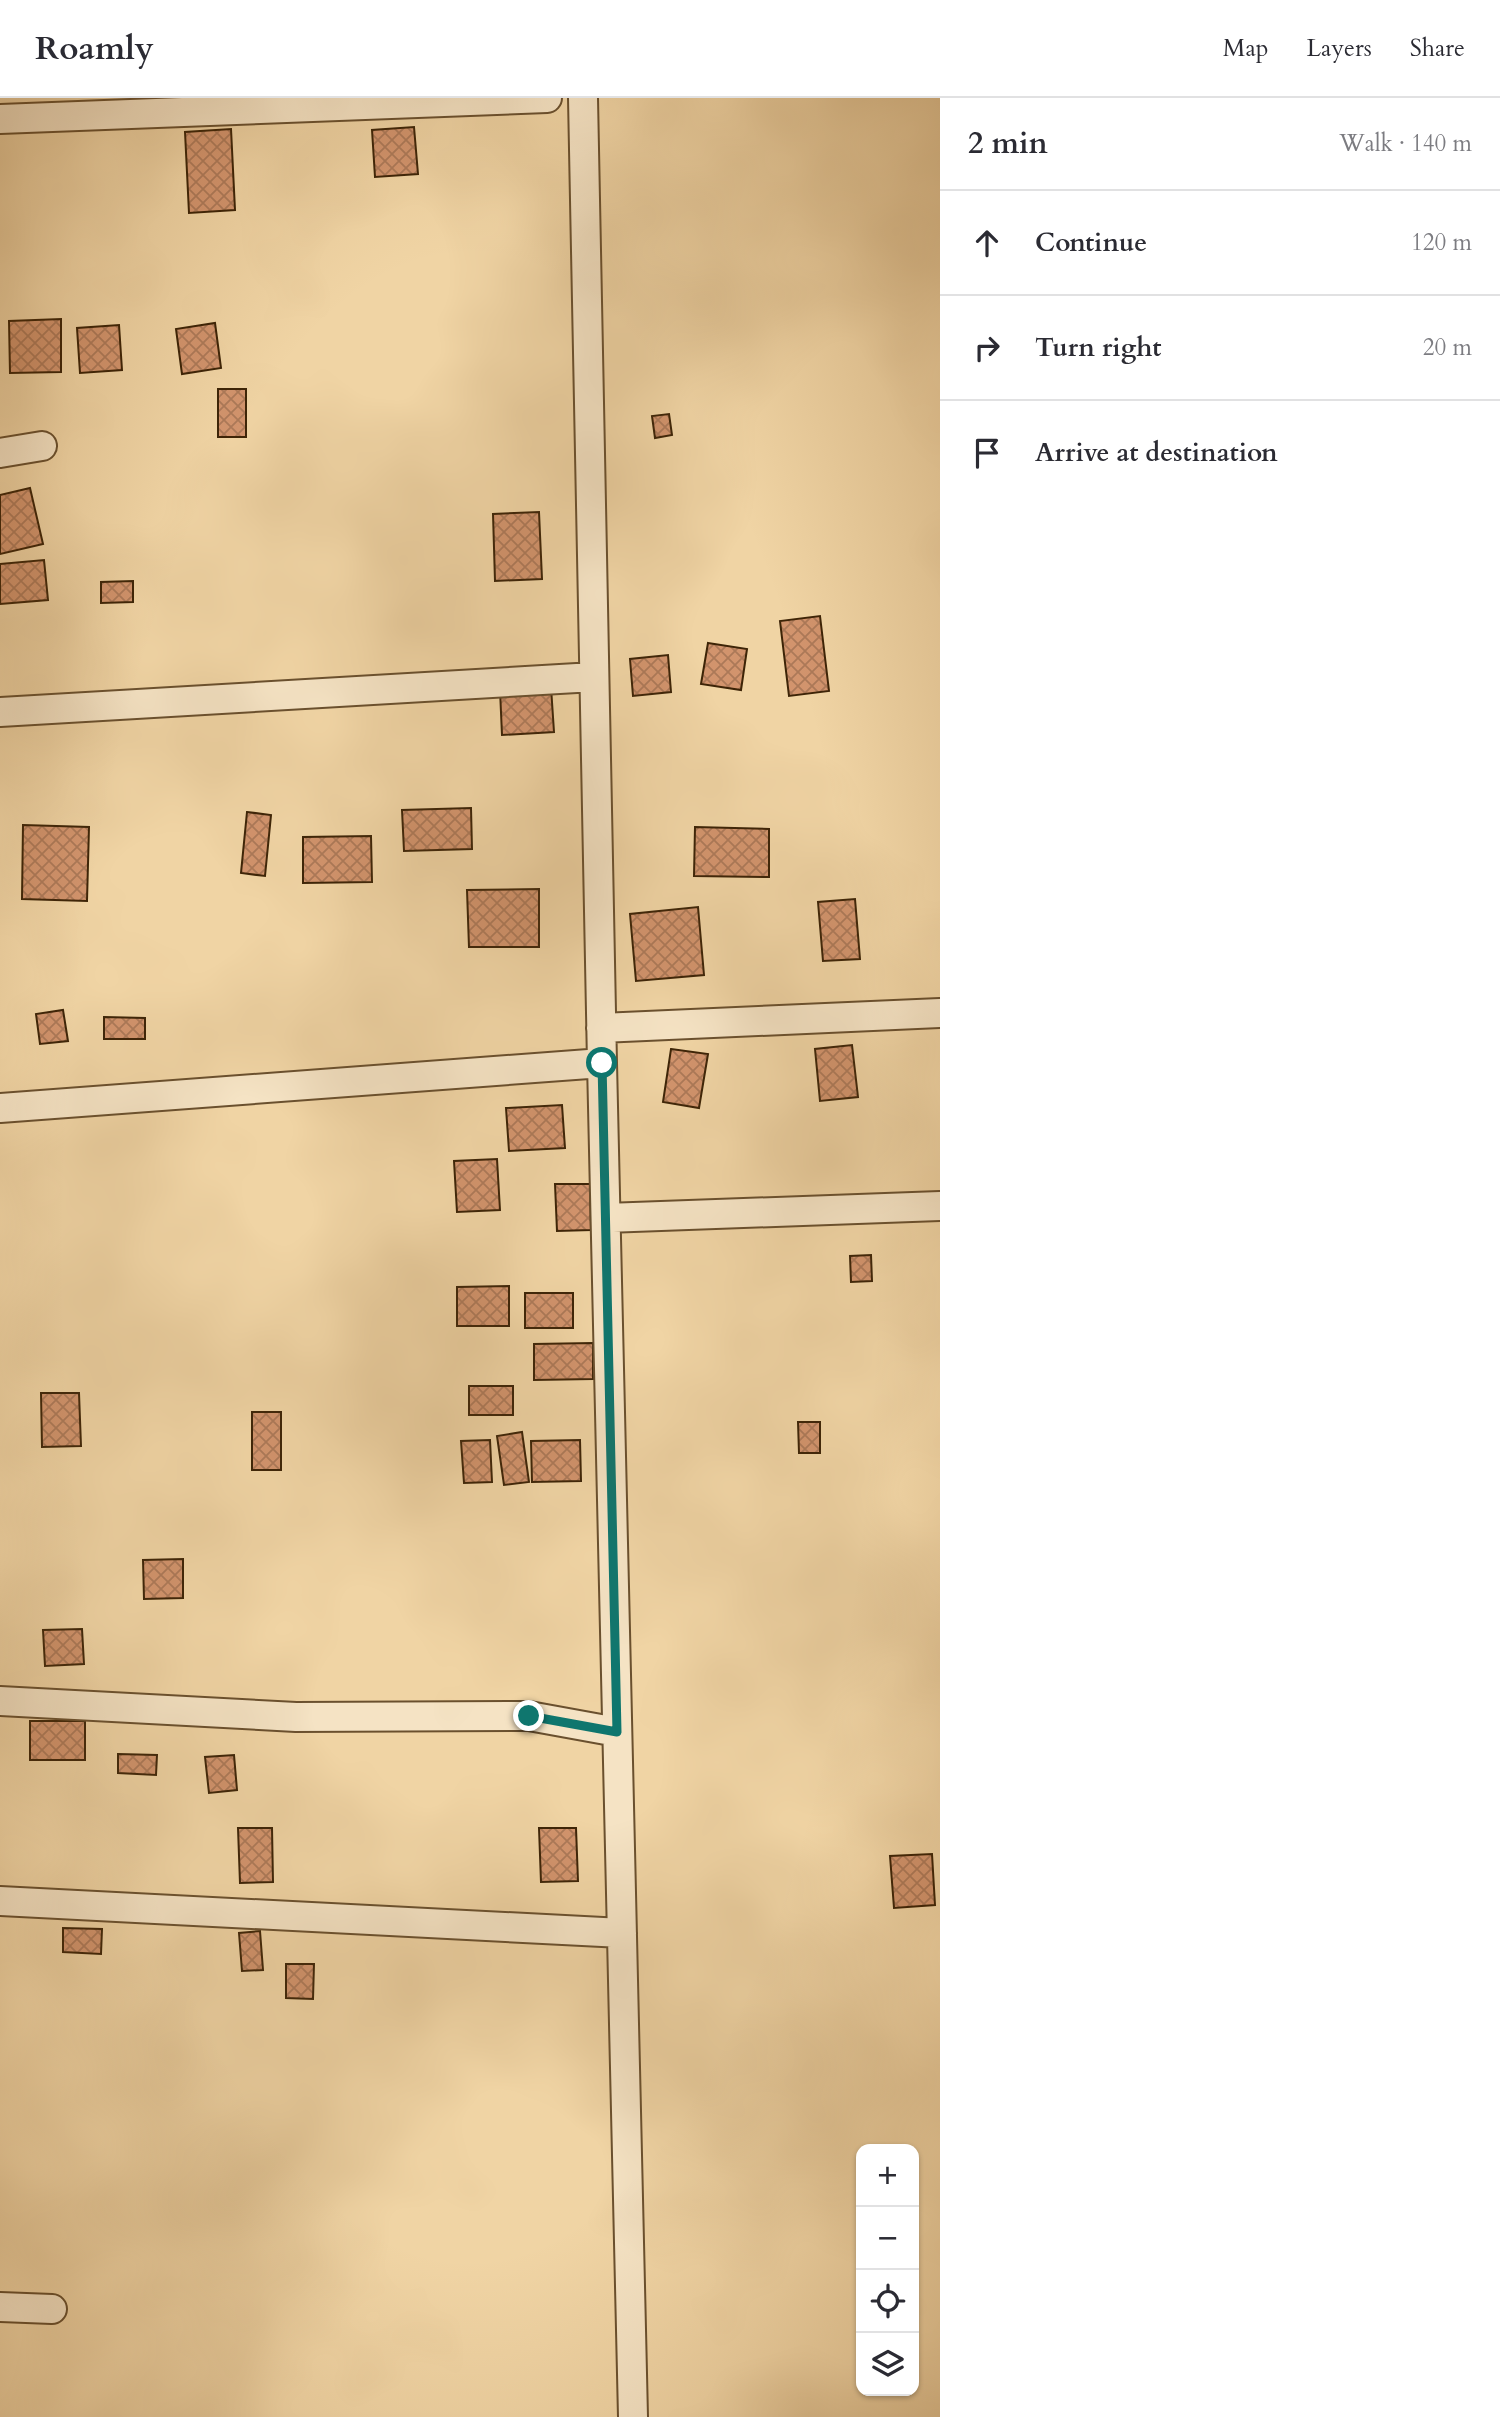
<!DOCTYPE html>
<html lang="en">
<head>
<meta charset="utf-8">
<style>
  :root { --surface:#fff; --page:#f2f2f3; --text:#2b2b33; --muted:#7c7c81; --line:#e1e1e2 }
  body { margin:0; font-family:Cardo,serif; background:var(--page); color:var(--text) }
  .controls { position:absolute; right:21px; bottom:21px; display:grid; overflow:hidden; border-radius:14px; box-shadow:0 2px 5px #0004 }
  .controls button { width:63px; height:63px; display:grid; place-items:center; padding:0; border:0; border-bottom:2px solid var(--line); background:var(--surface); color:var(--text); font:35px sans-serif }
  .stop { position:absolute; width:21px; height:21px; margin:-16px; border:5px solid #0f766e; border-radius:50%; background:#fff }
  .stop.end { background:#0f766e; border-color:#fff; box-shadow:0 2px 7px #0008 }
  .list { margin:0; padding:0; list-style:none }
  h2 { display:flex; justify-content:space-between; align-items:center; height:91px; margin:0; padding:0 28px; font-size:30px }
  h2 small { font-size:23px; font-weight:400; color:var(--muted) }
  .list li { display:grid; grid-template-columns:46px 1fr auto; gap:21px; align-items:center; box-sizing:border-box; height:105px; padding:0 28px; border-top:2px solid var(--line) }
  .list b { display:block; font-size:26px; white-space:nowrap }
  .list em { font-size:23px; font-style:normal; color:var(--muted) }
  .icon { flex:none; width:38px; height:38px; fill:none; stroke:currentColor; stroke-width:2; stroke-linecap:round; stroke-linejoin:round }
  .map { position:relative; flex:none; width:940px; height:2319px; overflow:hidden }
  header { display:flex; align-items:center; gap:42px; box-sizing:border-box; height:98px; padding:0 35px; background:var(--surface); border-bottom:2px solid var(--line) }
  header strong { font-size:33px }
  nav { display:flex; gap:38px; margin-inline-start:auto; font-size:24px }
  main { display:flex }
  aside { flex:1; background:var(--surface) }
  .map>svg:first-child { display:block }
  .building { fill:url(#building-cross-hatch); stroke:#3d2407; stroke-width:2 }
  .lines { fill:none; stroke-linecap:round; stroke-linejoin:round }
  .minor-casing { stroke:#6a502e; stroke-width:32 }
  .minor { stroke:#f5e3c4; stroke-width:28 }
  .route { stroke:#0f766e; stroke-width:9 }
</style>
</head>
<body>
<header>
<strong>Roamly</strong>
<nav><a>Map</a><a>Layers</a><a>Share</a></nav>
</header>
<main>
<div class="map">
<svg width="940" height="2319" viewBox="0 0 940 2319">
  <defs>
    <pattern id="building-cross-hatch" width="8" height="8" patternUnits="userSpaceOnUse" patternTransform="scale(1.75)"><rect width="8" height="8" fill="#d2946d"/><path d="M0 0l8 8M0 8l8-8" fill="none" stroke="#ac7958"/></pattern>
  </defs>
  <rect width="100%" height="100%" fill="#f0d4a4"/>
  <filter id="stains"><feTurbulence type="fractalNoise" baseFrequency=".00286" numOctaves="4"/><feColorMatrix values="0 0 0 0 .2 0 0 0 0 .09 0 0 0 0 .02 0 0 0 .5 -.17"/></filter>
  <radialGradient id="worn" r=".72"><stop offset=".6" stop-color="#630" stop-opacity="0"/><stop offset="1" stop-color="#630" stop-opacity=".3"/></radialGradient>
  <path class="building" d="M414 29 418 76 375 79 372 32Z
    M231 31 235 112 189 115 185 34Z
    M61 221V274L10 275 9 223Z
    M215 225 221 270 182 276 176 231Z
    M119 227 122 272 80 275 77 230Z
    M218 291H246V339H218Z
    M669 316 672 337 655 340 652 318Z
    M30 390 43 446 0 456V397Z
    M539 414 542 481 495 483 493 416Z
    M44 462 48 502 0 506V466Z
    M133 483V504L101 505V484Z
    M820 518 829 593 789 598 780 523Z
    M708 545 747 551 741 592 701 586Z
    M668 557 671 594 633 598 630 561Z
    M551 589 554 634 502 637 500 592Z
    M471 710 472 751 404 753 402 712Z
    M247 714 271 717 265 778 241 775Z
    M23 727 89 729 87 803 22 801Z
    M695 729 769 731V779L694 778Z
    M371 738 372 784 303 785V739Z
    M539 791V849H469L467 792Z
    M855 801 860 861 823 863 818 804Z
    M698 809 704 877 636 883 630 816Z
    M63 912 68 943 40 946 36 916Z
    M104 919 145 920V941H104Z
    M852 947 858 999 820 1003 815 951Z
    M671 951 708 956 699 1010 663 1004Z
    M562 1007 565 1050 509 1053 506 1010Z
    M497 1061 500 1112 457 1114 454 1063Z
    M555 1086H590L591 1132 557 1133Z
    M871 1157 872 1183 851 1184 850 1158Z
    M509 1188V1228H457V1189Z
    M525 1195H573V1230H525Z
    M593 1245V1281L534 1282V1246Z
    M469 1288H513V1317H469Z
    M41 1295H79L81 1348 42 1349Z
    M252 1314H281V1372H252Z
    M798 1324H820V1355H799Z
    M522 1334 529 1384 504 1387 497 1338Z
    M490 1342 492 1384 464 1385 461 1343Z
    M580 1342 581 1383 532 1384 531 1343Z
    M183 1461V1500L144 1501 143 1462Z
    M82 1531 84 1566 45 1568 43 1532Z
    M30 1623H85V1662H30Z
    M118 1656 157 1657 156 1677 118 1675Z
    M234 1657 237 1692 209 1695 205 1659Z
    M238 1730H272L273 1784 240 1785Z
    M539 1730H576L578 1783 541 1784Z
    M932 1756 935 1807 894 1810 890 1758Z
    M63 1830 102 1831 101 1856 63 1854Z
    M260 1833 263 1872 242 1873 239 1835Z
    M286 1866H314L313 1901 286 1900Z"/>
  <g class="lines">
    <g class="minor-casing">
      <path id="minor" d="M583 0 602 965 633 2319
        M0 21 547 0
        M0 355 42 348
        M0 614 594 579
        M601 930 940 915
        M0 1010 602 965
        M606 1120 940 1108
        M0 1603 296 1619 529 1618 617 1634
        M0 1803 622 1835
        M0 2209 52 2211"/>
    </g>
    <use href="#minor" class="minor"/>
  </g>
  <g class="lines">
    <path class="route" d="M529 1618 617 1634 602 965"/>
  </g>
  <rect width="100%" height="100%" filter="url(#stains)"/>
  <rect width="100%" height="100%" fill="url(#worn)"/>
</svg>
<div class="controls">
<button>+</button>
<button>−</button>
<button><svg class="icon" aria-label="locate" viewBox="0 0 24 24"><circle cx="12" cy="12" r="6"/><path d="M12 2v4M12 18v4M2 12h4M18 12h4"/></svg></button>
<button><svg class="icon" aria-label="layers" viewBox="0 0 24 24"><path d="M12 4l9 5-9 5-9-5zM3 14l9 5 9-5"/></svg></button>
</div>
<div class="stop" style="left:602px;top:965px"></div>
<div class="stop end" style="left:529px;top:1618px"></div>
</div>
<aside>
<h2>2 min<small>Walk · 140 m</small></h2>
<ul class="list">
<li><svg class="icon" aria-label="ahead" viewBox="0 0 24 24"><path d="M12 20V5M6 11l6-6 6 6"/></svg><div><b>Continue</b></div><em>120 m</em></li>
<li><svg class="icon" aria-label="right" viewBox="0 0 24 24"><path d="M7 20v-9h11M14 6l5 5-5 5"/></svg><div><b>Turn right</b></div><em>20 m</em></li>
<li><svg class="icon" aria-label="arrive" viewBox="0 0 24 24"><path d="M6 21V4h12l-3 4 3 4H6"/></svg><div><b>Arrive at destination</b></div></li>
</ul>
</aside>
</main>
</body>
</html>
